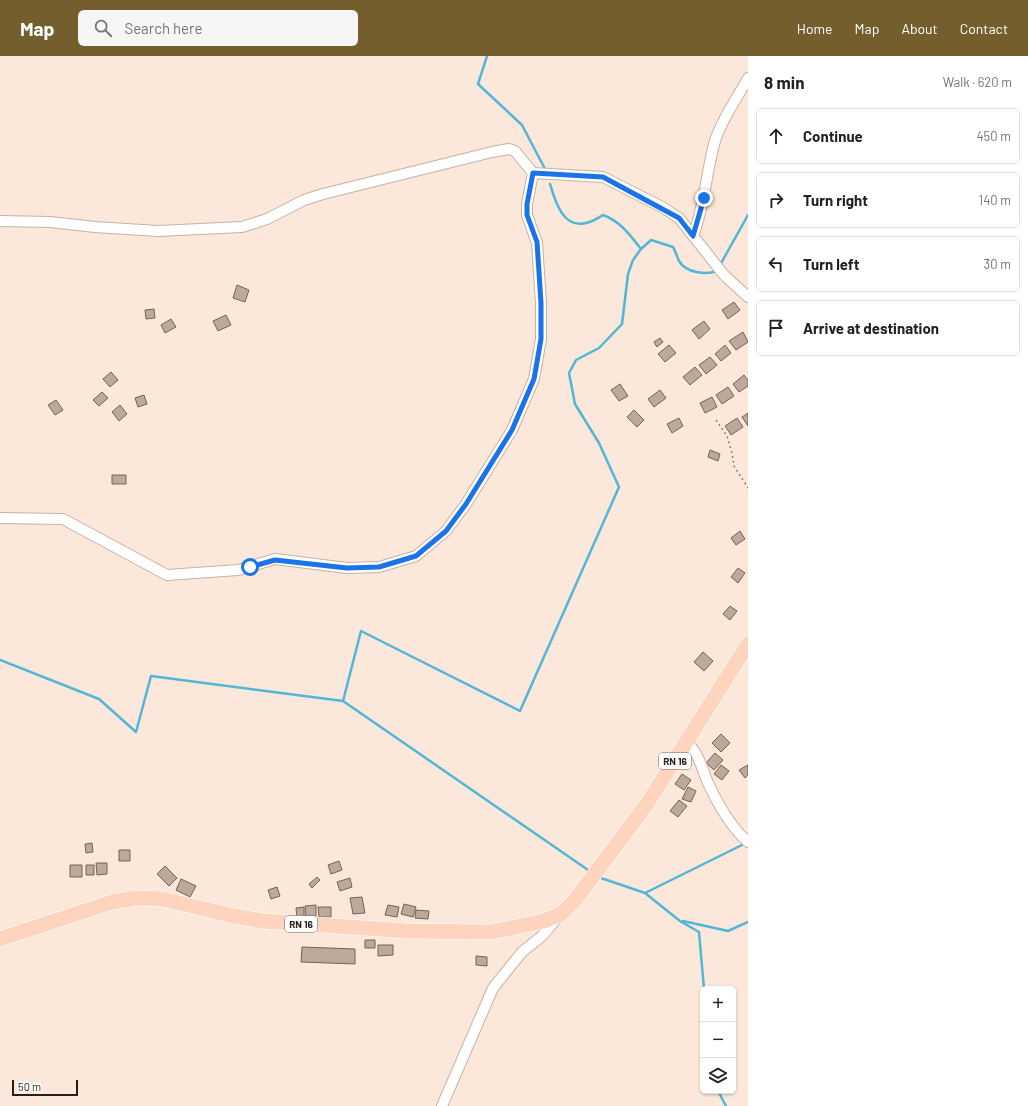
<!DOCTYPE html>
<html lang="en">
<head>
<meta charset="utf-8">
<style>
  :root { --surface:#fff; --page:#f6f6f6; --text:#202124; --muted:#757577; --line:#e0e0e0; --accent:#755e2e }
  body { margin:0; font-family:Barlow,sans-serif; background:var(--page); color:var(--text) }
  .controls { position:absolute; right:12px; bottom:12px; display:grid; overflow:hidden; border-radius:6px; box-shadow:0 1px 3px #0004 }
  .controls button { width:36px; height:36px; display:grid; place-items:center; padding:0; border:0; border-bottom:1px solid var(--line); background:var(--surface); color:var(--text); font:20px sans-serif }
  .scale { position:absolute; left:12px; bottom:10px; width:66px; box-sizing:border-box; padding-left:4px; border:2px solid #271f1a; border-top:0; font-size:11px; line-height:14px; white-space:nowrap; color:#271f1a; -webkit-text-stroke:3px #fff; paint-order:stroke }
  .stop { position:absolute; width:12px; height:12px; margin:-9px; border:3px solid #1a73e8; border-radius:50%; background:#fff }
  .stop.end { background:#1a73e8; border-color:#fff; box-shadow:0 1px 4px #0008 }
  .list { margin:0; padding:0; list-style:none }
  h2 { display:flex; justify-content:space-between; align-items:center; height:52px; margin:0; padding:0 16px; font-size:17px }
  h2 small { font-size:13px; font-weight:400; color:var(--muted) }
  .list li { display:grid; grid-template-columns:26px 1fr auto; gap:12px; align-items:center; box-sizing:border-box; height:56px; margin:0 8px 8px; padding:0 8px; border:1px solid var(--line); border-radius:6px }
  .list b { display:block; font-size:15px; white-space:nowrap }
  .list em { font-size:13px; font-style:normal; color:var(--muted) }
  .icon { flex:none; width:22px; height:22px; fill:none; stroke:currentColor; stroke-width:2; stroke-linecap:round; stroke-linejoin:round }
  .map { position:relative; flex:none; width:748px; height:1050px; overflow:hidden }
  header { display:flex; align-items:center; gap:24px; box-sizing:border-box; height:56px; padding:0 20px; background:var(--accent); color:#fff }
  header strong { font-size:19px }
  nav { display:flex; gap:22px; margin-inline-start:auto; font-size:14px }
  .search { width:280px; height:36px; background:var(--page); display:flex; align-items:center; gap:10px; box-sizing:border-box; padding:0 14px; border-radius:6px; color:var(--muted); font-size:15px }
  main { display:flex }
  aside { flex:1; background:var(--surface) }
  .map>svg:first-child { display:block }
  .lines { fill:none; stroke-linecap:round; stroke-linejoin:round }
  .stream { stroke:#51b6d8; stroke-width:2.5 }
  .building { fill:#bca99b; stroke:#736256 }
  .minor-casing { stroke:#c5b2a4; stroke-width:12 }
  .primary-casing { stroke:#fff; stroke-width:16 }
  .path { stroke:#8d7f76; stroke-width:1.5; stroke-dasharray:2 3; stroke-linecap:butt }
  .minor { stroke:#fff; stroke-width:10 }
  .primary { stroke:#fed4be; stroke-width:15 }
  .route { stroke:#1a73e8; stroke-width:5 }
  .labels { text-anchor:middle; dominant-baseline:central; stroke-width:3; stroke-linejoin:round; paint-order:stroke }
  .shield { fill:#fff; stroke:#68625f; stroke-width:1 }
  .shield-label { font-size:10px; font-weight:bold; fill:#271f1a }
</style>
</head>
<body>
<header>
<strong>Map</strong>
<div class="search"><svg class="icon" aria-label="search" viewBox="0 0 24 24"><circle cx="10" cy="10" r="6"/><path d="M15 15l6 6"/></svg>Search here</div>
<nav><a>Home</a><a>Map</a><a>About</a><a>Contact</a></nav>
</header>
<main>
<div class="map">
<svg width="748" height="1050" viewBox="0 0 748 1050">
  <rect width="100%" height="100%" fill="#fce8da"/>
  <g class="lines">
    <path class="stream" d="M487 0 478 28 522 69 545 113
      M550 128C555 145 563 173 586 167 592 166 598 162 603 159 620 165 630 179 641 193
      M720 209 748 159
      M0 604 99 643 136 676 151 620 343 645 591 816
      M343 645 361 575 520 655 619 431 599 387 575 348 569 317 576 304 599 292 622 268 628 218 633 204 641 193 651 184 673 191C676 196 677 201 679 205 686 217 706 219 717 215
      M598 821 645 837 680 865 699 876 704 933
      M645 837 746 787
      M683 865 728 875 748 866
      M718 1035 726 1050"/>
  </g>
  <path class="building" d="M237 229 249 234 245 246 233 242Z
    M734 246 740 254 728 263 722 254Z
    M154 253 155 262 146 263 145 254Z
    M226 259 231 269 218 275 213 265Z
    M171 263 176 271 165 277 161 269Z
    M704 265 710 273 699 283 692 274Z
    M743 276 748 286 736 294 729 285Z
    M660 282 663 286 657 291 654 286Z
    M669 289 676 297 665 306 658 298Z
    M725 289 731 297 721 305 715 298Z
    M710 301 717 309 706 318 699 309Z
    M695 311 702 319 690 329 683 321Z
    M111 316 118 324 110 331 103 323Z
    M744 319 748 324V330L739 336 733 328Z
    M620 328 628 340 619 345 611 334Z
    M728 331 734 340 722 348 716 339Z
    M660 334 666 342 654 351 648 343Z
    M102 336 108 342 99 350 93 344Z
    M144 339 147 348 138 351 135 342Z
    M712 341 717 351 705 357 700 347Z
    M56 344 63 354 55 359 48 349Z
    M120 349 127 358 119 365 112 356Z
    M634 354 644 364 637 371 627 361Z
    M748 357V370L742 361Z
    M679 362 683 370 672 377 667 368Z
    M737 362 743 371 731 379 725 370Z
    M710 394 720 398 718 405 708 401Z
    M112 419H126V428H112Z
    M740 475 745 483 736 489 731 482Z
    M738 512 745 517 738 527 731 521Z
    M730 550 737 555 730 564 723 558Z
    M703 596 713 605 704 615 694 606Z
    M721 678 730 687 721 696 712 687Z
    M715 697 723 704 714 714 706 707Z
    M721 709 729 715 722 724 714 718Z
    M748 709V719L745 722 739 714Z
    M682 718 691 724 684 734 675 728Z
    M688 731 696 735 691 746 682 743Z
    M679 744 687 750 678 761 670 755Z
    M92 787 93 796 86 797 85 788Z
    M119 794H130V805H119Z
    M339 805 342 814 331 818 328 809Z
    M96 807H107V818L97 819Z
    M70 809H82V821H70Z
    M86 809H94V819H86Z
    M165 810 177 822 169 830 157 818Z
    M317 821 320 824 312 832 309 828Z
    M350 822 352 831 340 835 337 826Z
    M181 823 196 830 190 841 176 834Z
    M277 831 280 840 271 843 268 834Z
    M362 841 365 857 353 858 350 842Z
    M404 848 416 851 413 861 401 858Z
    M316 849V862L306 863 305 850Z
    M388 849 399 851 397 861 385 859Z
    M304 851V862H297L296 852Z
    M318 851H331V861H319Z
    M416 854 429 855 428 863 415 862Z
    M365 884H375V892H365Z
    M378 889H393V899L378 900Z
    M302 891 355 893V908L301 906Z
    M476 900 487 901V910L476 909Z"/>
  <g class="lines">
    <g class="minor-casing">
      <path id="minor" d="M0 165 50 166 95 171 158 175 242 171 267 163 304 144 323 138 492 96 509 93 515 95 533 117 603 121 662 151 679 162 724 219 748 241
        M693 180C705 149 706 116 715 85 722 62 737 43 748 22
        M0 462 63 463 167 519 238 514 275 503 347 512 379 511 416 500 446 475 466 448 512 374 534 323 541 283V247L537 187 527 159V148L533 117
        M687 686C701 702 700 708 708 727 716 745 732 773 748 786
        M442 1050 493 932 522 896 542 880 558 861"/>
    </g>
    <g class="primary-casing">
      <path id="primary" d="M0 883 112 846 137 842 162 843 234 860 263 865 407 875 491 876 544 865 561 858 576 843 649 745 748 588"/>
    </g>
    <path class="path" d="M716 364 727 380 732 397 734 410 748 432"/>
    <use href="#minor" class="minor"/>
    <use href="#primary" class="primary"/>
  </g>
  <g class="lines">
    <path class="route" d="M250 511 275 504 347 512 379 511 416 500 446 475 466 448 512 374 534 323 541 283V247L537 186 527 159V148L533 117 603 121 679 162 693 180 704 142"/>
  </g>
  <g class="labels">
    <g class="shield">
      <rect x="659" y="697" width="32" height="16" rx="3"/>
      <rect x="285" y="860" width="32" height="16" rx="3"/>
    </g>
    <g class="shield-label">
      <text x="675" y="705">RN 16</text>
      <text x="301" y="868">RN 16</text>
    </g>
  </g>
</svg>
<div class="controls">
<button>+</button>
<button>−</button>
<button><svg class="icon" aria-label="layers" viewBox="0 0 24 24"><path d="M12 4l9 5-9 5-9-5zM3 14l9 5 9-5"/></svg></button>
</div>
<div class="scale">50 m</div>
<div class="stop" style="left:250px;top:511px"></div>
<div class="stop end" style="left:704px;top:142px"></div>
</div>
<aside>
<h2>8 min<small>Walk · 620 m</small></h2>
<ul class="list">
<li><svg class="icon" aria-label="ahead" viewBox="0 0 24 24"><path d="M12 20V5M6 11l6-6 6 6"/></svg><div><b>Continue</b></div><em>450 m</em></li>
<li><svg class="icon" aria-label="right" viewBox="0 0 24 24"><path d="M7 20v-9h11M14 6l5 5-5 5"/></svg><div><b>Turn right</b></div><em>140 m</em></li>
<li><svg class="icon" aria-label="left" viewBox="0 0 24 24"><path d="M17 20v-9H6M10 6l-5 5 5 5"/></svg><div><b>Turn left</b></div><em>30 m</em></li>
<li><svg class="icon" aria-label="arrive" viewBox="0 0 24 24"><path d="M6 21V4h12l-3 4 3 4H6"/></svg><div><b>Arrive at destination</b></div></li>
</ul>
</aside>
</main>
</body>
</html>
